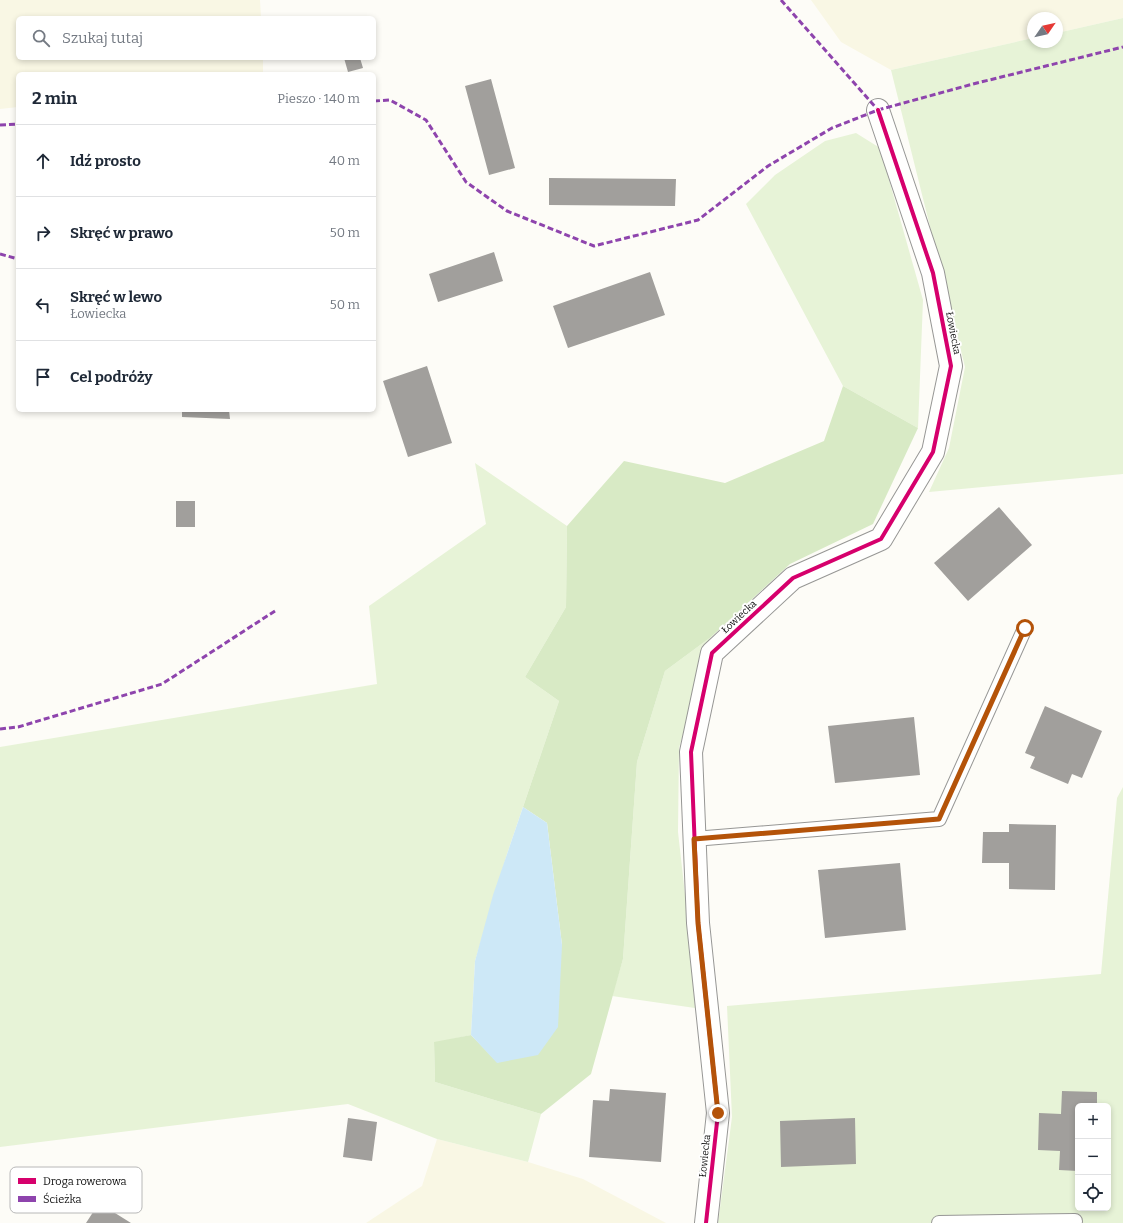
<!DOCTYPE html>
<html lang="pl">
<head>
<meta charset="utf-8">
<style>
  :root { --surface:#fff; --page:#f6f6f7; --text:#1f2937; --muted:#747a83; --line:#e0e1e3 }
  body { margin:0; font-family:Bitter,serif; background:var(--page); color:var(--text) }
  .controls { position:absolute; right:12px; bottom:12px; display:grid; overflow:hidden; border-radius:6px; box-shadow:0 2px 6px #0003 }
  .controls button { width:36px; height:36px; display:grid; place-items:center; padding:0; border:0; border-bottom:1px solid var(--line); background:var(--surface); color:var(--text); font:20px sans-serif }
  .compass { position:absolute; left:1027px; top:12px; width:36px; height:36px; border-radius:50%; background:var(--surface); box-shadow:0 2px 6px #0003; rotate:56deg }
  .stop { position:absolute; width:12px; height:12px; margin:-9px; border:3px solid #b45309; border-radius:50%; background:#fff }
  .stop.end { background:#b45309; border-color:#fff; box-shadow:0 1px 4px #0008 }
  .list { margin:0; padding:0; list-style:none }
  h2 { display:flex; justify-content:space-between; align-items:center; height:52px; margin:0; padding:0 16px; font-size:17px }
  h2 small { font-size:13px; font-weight:400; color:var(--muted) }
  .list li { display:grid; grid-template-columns:26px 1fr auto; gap:12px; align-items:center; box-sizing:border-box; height:72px; padding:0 16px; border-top:1px solid var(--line) }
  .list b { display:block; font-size:15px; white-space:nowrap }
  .list p { margin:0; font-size:13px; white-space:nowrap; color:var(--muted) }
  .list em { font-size:13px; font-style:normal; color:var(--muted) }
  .icon { flex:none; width:22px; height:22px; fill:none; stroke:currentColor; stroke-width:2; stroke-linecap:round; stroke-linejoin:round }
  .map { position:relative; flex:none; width:1123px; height:1223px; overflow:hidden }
  .search { position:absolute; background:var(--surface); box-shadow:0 2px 6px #0003; left:16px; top:16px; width:360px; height:44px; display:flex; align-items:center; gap:10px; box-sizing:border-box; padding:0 14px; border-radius:6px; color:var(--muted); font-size:15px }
  .panel { position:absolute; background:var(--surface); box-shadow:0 2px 6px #0003; left:16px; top:72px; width:360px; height:340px; border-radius:6px }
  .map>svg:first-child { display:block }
  .farmland { fill:#f9f7e4 }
  .green { fill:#e7f3d7; fill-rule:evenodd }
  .forest { fill:#d8eac5 }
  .water { fill:#cde8f7 }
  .building { fill:#a19f9c }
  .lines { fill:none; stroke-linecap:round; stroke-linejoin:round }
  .service-casing { stroke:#979795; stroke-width:16 }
  .minor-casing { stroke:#979795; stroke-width:24 }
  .service { stroke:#fffffe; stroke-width:14 }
  .minor { stroke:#fffffe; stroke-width:22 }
  .quiet { stroke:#8e44ad; stroke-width:3; stroke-dasharray:6 3; stroke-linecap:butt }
  .cycleway-casing { stroke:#fff; stroke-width:6 }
  .cycleway { stroke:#d6006c; stroke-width:4 }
  .route { stroke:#b45309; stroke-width:5 }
  .labels { text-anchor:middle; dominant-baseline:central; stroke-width:4; stroke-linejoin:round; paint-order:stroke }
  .street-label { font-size:10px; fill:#111; stroke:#fff }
  .key { fill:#fff; stroke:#b8b8b8; stroke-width:1 }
  .key-label { font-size:11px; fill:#111 }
</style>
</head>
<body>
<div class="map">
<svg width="1123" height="1223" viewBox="0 0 1123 1223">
  <rect width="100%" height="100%" fill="#fdfcf7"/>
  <path class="farmland" d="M0 0H260L261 18H18V58H263V74H18V107L0 109Z
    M811 0H1123V18L1057 33V18H1033V38L891 70 841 42Z
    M437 1139 528 1162 583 1179 666 1223H366L422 1186Z"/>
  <path class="green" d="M1123 18V474L929 492 949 448 965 367 891 70 1033 38V42H1057V33Z
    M856 133 880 148 923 300 918 428 843 386 746 204 775 175 825 141Z
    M475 463 567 526 566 607 525 677 559 701 507 854 475 961 471 1035 434 1043 435 1082 541 1114 528 1162 437 1139 348 1104 0 1147V747L377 684 369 606 486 524Z
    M711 637 679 748 678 832 688 921 695 1008 612 996 623 959 637 762 665 671Z
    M1123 787V1223H718L732 1117 727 1006 1101 974 1117 798ZM1078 1106H1108V1208H1078Z"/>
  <path class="forest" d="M843 386 918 428 873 524 790 564 711 637 665 671 637 762 623 959 591 1074 541 1114 435 1082 434 1042 471 1035 498 1063 562 945 547 823 523 807 559 701 525 677 566 607 567 526 624 461 725 483 824 441Z"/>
  <path class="water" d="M523 807 547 823 562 945 558 1027 538 1055 497 1063 471 1035 475 961 493 895Z"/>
  <path class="building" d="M344 58H360L363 68 348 72Z
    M491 79 515 168 489 175 465 86Z
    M549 178 676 179 675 206 549 205Z
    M494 252 503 281 438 302 429 274Z
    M650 272 665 315 568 348 553 306Z
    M427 366 452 443 408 457 383 381Z
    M182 410H229L230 419 182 417Z
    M176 501H195V527H176Z
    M999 507 1032 545 968 601 934 563Z
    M1045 706 1102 731 1082 778 1072 774 1068 784 1030 768 1035 757 1025 753Z
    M914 717 920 775 835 783 828 726Z
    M1009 824 1056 825 1055 890 1009 889V863H982L983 832H1009Z
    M900 863 906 930 825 938 818 870Z
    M610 1089 666 1093 661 1162 589 1157 593 1100 609 1101Z
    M1062 1091 1097 1092V1106H1078V1171L1059 1170 1060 1151 1038 1150 1039 1113 1061 1114Z
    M348 1118 377 1122 372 1161 343 1157Z
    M855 1118 856 1164 781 1167 780 1121Z
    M99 1203 131 1223H86Z"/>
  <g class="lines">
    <g class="service-casing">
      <path id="service" d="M694 839 939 819 1025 628
        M939 1223 1075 1221"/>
    </g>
    <g class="minor-casing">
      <path id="minor" d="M706 1223 718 1113 698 923 691 752 712 653 793 578 881 539 933 452 951 366 933 273 878 110"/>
    </g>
    <use href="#service" class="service"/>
    <use href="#minor" class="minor"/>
    <path class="quiet" d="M781 0 878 110
      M374 101 390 100 426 120 466 182 507 211 594 246 698 220 768 166 832 128 878 110 973 84 1123 47
      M0 125 18 124
      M0 254 18 259
      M0 729 18 727 162 684 275 611"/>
    <g class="cycleway-casing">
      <path id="cycleway" d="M706 1223 718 1113 698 923 691 752 712 653 793 578 881 539 933 452 951 366 933 273 878 110"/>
    </g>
    <use href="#cycleway" class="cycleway"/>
  </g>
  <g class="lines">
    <path class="route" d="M718 1113 698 923 694 839 939 819 1025 628"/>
  </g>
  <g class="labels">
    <g class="street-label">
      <text transform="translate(953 333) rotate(79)">Łowiecka</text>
      <text transform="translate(739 617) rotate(-43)">Łowiecka</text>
      <text transform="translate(705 1156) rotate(-84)">Łowiecka</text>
    </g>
  </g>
  <rect x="10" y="1167" width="132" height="46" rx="6" class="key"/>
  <rect x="18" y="1178" width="18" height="6" fill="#d6006c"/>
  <rect x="18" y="1196" width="18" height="6" fill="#8e44ad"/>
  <g class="key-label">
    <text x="43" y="1185">Droga rowerowa</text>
    <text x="43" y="1203">Ścieżka</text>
  </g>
</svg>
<div class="controls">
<button>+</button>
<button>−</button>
<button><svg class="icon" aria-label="locate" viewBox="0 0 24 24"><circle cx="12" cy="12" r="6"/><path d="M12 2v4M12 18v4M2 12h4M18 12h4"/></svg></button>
</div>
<svg class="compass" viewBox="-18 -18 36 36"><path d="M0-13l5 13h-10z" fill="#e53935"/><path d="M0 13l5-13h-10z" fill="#747a83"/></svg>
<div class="stop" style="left:1025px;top:628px"></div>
<div class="stop end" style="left:718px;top:1113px"></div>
<div class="search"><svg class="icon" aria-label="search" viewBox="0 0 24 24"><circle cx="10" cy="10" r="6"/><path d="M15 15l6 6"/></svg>Szukaj tutaj</div>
<section class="panel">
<h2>2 min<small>Pieszo · 140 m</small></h2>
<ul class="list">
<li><svg class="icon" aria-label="ahead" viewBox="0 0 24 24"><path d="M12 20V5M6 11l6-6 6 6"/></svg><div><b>Idź prosto</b></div><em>40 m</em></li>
<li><svg class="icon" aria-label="right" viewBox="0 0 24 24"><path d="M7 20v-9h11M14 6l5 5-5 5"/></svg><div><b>Skręć w prawo</b></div><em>50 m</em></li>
<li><svg class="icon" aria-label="left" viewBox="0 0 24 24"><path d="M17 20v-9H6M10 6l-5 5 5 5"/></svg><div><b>Skręć w lewo</b><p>Łowiecka</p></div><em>50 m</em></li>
<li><svg class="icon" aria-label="arrive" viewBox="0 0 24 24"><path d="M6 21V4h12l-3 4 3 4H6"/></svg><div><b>Cel podróży</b></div></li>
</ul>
</section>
</div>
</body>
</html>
